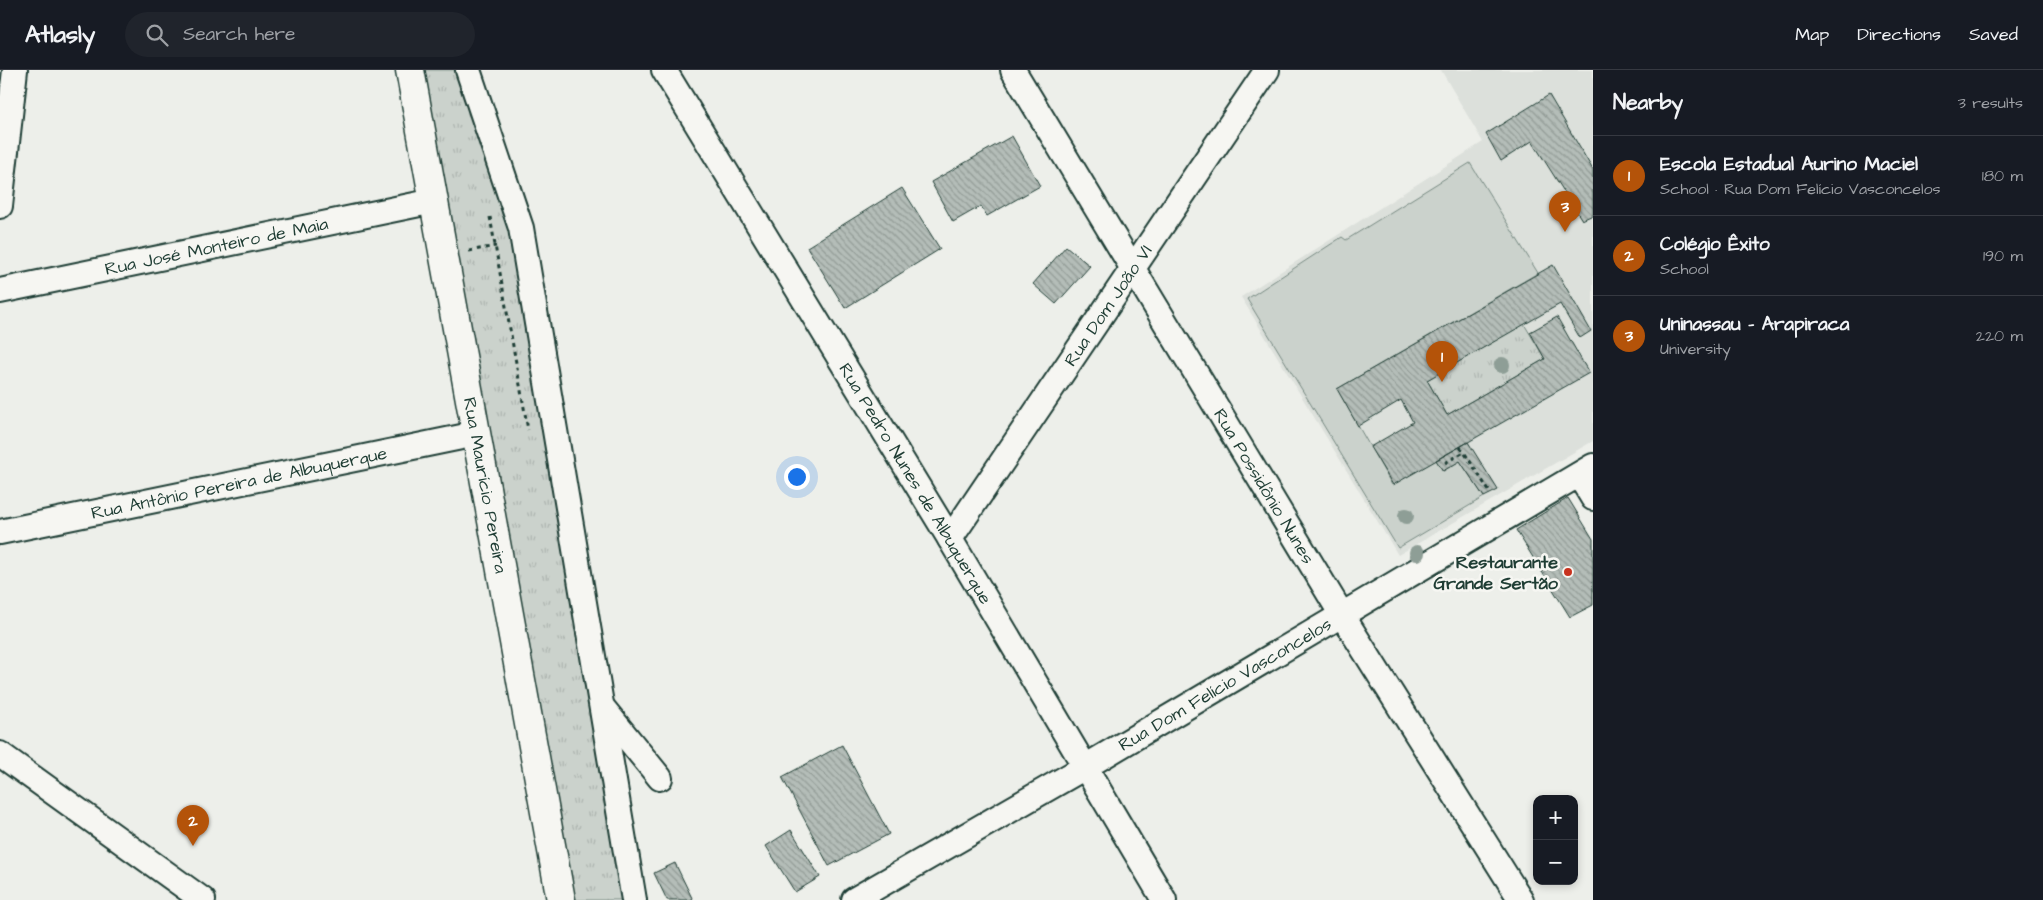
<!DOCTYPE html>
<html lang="en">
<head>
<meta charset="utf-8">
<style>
  :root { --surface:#171b24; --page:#20242c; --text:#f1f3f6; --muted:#9ea1a6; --line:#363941; --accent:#b45309 }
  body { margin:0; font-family:"Architects Daughter",sans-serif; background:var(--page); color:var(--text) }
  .controls { position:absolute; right:15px; bottom:15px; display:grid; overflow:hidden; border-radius:10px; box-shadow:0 2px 8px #0003 }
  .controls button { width:45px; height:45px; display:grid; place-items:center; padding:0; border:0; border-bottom:1px solid var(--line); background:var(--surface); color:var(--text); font:25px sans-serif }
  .you { position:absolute; left:796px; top:406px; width:18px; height:18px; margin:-12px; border:4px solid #fff; border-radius:50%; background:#1a73e8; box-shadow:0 0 0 8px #1a73e833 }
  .badge { display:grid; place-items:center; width:32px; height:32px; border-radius:50%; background:var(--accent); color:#fff; font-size:16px; font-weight:700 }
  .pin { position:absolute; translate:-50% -41px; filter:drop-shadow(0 1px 2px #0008) }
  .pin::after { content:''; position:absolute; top:26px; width:18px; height:15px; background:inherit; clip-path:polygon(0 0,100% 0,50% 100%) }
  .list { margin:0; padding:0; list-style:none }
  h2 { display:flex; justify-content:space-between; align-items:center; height:65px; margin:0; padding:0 20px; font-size:21px }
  h2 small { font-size:16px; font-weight:400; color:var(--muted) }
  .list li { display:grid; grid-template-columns:32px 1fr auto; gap:15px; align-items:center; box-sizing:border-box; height:80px; padding:0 20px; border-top:1px solid var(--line) }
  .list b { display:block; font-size:19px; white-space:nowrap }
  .list p { margin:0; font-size:16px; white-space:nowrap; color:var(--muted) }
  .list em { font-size:16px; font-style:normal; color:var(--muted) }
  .icon { flex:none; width:28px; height:28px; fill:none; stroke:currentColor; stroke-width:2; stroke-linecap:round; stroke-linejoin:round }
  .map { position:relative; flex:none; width:1593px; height:830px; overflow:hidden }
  header { display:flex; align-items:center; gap:30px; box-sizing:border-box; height:70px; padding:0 25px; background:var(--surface); border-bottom:1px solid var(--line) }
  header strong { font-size:24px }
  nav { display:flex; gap:28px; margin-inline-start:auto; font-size:18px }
  .search { width:350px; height:45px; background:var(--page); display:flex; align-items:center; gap:12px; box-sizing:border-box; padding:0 18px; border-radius:28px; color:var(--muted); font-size:19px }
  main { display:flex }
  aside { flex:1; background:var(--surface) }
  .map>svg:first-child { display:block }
  .built { fill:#dce0db }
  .green { fill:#cbd2cc; stroke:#758880 }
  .park { fill:url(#park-tufts); stroke:#758880 }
  .building { fill:url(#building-back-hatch); stroke:#1f3d34 }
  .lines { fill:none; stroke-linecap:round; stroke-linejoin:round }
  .minor-casing { stroke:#1f3d34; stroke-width:28 }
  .major-casing { stroke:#1f3d34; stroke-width:31 }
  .path { stroke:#1f3d34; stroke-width:3; stroke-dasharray:4 4; stroke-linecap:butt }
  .minor { stroke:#f6f6f2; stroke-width:24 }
  .major { stroke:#f6f6f2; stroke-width:28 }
  .tree { fill:#8e9e96 }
  .poi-dot { fill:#c8321e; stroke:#f6f6f2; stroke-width:2 }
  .labels { text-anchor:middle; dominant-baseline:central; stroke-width:5; stroke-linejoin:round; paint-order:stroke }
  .street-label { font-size:18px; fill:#1f3d34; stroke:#f6f6f2 }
  .poi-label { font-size:18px; font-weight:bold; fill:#1f3d34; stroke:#f6f6f2; text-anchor:end }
</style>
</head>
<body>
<header>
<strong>Atlasly</strong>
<div class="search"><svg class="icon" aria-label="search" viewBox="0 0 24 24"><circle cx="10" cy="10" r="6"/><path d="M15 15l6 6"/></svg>Search here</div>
<nav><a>Map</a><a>Directions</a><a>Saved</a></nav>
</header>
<main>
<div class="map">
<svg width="1593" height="830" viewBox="0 0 1593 830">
  <defs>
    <pattern id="park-tufts" width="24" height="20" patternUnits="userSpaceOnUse" patternTransform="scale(1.25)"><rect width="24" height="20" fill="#cbd2cc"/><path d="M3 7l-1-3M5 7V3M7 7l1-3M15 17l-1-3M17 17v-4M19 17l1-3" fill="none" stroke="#aeb5b0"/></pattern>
    <pattern id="building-back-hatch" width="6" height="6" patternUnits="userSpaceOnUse" patternTransform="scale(1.25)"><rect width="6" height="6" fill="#b4bdb8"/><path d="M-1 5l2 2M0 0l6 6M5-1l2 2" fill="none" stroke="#929b96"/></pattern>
  </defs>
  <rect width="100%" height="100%" fill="#edefea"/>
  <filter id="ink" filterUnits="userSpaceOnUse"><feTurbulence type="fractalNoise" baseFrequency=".02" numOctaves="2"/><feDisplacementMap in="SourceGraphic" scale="10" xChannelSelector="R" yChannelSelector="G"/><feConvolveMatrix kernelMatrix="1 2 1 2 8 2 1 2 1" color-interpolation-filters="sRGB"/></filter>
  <g filter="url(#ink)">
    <path class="built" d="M1441 0H1593V371L1398 485 1241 227 1483 72Z"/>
    <path class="green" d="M1470 93 1538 203 1337 319 1392 415 1436 390 1443 401 1460 391 1484 427 1398 478 1247 229 1342 167 1346 170Z"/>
    <path class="park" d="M410 0H468L521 158 634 830H561Z
      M1524 254 1545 289 1447 345 1427 310Z"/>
    <path class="building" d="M1549 25 1593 100V145L1582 150 1532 71 1501 91 1486 64Z
      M1012 66 1040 116 987 146 981 136 953 152 931 112Z
      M902 118 940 179 845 238 807 177Z
      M1066 176 1090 196 1056 234 1033 214Z
      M1553 195 1591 261 1580 268 1560 234 1427 310 1447 345 1545 289 1530 262 1557 247 1589 303 1393 415 1370 377 1413 352 1401 330 1358 356 1337 319Z
      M1468 372 1498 420 1484 427 1460 391 1443 401 1436 390Z
      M1568 428 1593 469V535L1570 547 1516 460Z
      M842 675 889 764 829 796 782 707Z
      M791 760 820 807 795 822 766 776Z
      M675 793 693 830H667L654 803Z"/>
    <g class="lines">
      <g class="minor-casing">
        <g id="minor">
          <path d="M468 0 521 158 634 830"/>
          <path id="s1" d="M664 0 950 469 1164 830"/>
          <path id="s2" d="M1013 0 1342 545 1521 830"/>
          <path d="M0 136 15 0"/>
          <path id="s3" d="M0 221 434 131"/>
          <path d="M1579 405 1593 428"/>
          <path id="s4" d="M0 462 476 364"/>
          <path id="s5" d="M950 469 1267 0"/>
          <path d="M603 638 660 708"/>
          <path d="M0 684 203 830"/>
          <path id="s6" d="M854 830 1085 697 1593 396"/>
        </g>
      </g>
      <g class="major-casing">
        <g id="major">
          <path id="s7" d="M410 0 561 830"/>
        </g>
      </g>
      <path class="path" d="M490 147 528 360
        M469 181 496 176
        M1460 377 1464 382
        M1445 393 1464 382 1491 424"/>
      <use href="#minor" class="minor"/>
      <use href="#major" class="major"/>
    </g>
    <g class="tree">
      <circle cx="1502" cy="295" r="8"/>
      <circle cx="1406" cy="446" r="8"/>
      <circle cx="1417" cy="483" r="8"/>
    </g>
  </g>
  <circle class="poi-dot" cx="1568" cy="502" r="5"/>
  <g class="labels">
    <g class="street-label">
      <text stroke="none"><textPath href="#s3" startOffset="221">Rua José Monteiro de Maia</textPath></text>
      <text stroke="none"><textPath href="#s5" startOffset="282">Rua Dom João VI</textPath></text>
      <text stroke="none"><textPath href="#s4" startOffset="244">Rua Antônio Pereira de Albuquerque</textPath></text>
      <text stroke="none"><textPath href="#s1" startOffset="484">Rua Pedro Nunes de Albuquerque</textPath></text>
      <text stroke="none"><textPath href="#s7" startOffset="422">Rua Maurício Pereira</textPath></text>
      <text stroke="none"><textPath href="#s2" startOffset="486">Rua Possidônio Nunes</textPath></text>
      <text stroke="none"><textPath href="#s6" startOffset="429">Rua Dom Felício Vasconcelos</textPath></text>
    </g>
    <g class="poi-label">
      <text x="1558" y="492">Restaurante<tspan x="1558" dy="21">Grande Sertão</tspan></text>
    </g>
  </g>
</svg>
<div class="controls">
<button>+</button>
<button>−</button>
</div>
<div class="you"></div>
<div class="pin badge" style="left:1442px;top:312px">1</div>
<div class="pin badge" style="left:193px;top:776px">2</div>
<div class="pin badge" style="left:1565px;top:162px">3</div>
</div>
<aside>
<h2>Nearby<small>3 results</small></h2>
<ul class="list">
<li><span class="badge">1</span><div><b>Escola Estadual Aurino Maciel</b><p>School · Rua Dom Felício Vasconcelos</p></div><em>180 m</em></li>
<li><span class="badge">2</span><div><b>Colégio Êxito</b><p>School</p></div><em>190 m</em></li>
<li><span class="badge">3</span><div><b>Uninassau - Arapiraca</b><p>University</p></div><em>220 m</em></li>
</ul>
</aside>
</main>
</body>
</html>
